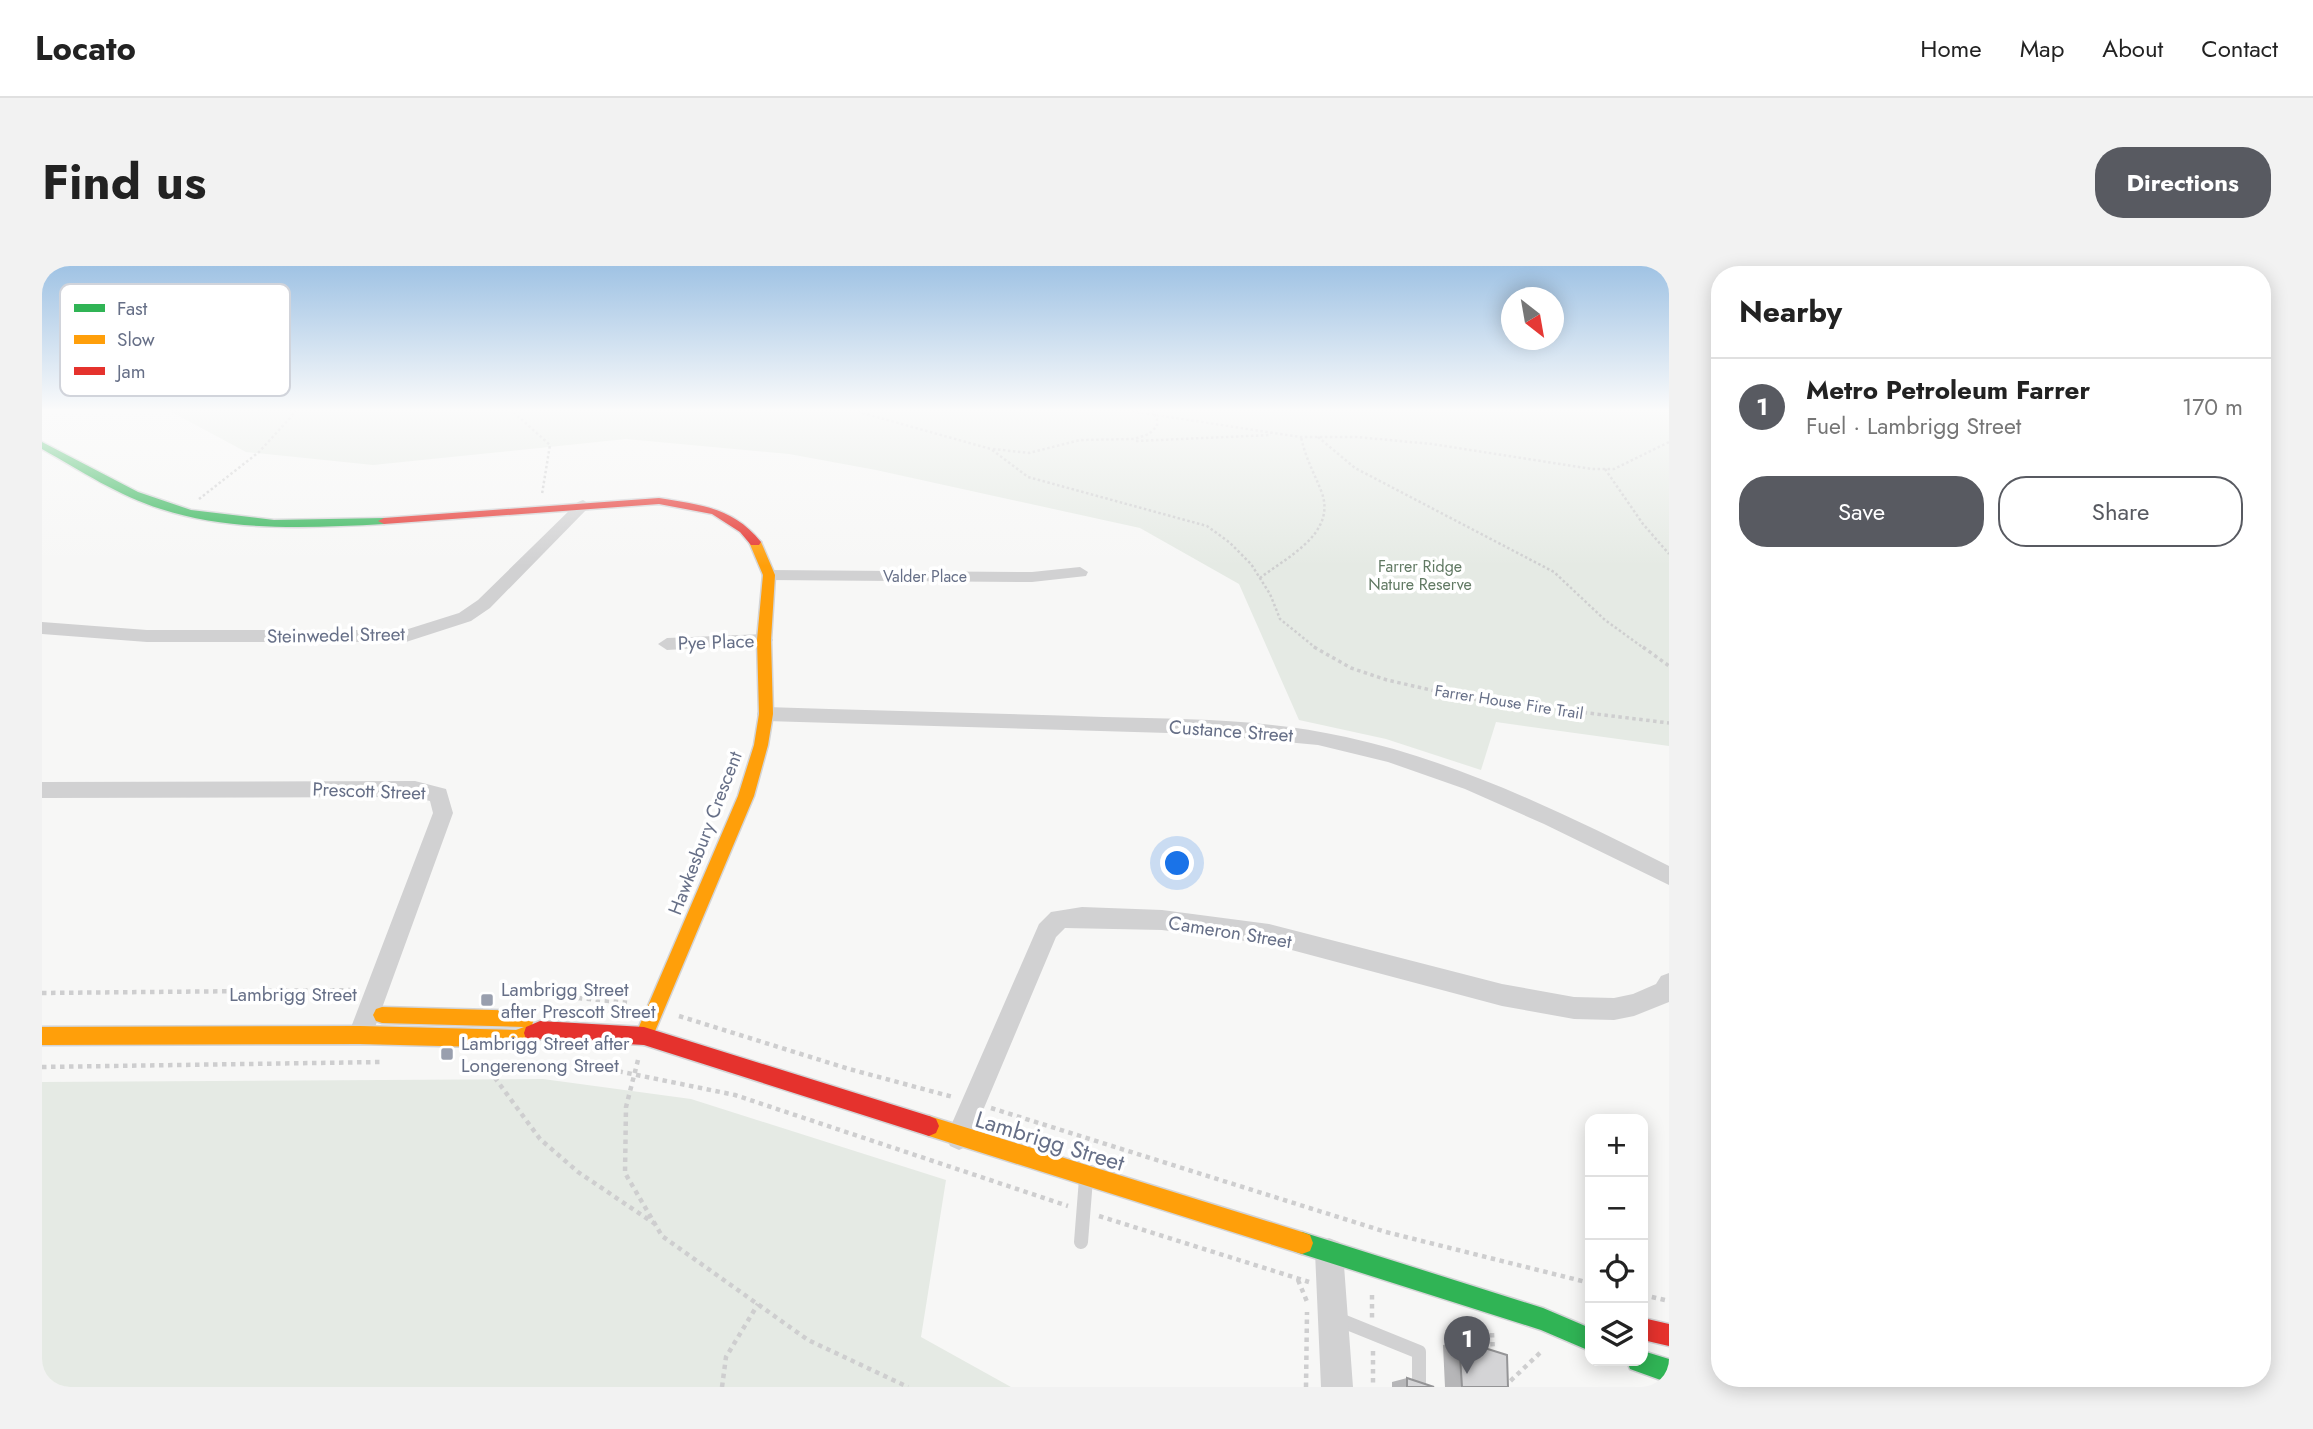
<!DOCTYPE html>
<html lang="en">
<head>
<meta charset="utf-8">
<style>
  :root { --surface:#fff; --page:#f2f2f2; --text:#222; --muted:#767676; --line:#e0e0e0; --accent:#585a61 }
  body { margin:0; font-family:Jost,sans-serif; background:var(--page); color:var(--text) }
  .controls { position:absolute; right:21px; bottom:21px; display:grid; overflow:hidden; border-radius:14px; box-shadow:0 4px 18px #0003 }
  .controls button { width:63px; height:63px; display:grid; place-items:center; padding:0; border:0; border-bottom:2px solid var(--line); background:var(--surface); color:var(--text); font:35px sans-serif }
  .compass { position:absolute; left:1459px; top:21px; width:63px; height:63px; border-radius:50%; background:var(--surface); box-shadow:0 4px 18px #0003; rotate:149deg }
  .you { position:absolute; left:1136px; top:598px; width:24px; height:24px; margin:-18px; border:5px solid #fff; border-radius:50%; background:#1a73e8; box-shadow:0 0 0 10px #1a73e833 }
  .badge { display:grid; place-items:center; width:46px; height:46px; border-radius:50%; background:var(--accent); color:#fff; font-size:23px; font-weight:700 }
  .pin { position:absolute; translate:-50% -58px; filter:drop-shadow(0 2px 4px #0008) }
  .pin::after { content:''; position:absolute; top:37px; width:24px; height:21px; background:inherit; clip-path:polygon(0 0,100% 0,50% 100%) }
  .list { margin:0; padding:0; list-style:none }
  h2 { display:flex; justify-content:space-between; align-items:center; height:91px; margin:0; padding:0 28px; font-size:30px }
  h2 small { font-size:23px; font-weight:400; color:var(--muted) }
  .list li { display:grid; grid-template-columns:46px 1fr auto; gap:21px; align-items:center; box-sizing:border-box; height:98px; padding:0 28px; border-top:2px solid var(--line) }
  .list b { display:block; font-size:26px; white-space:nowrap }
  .list p { margin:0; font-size:23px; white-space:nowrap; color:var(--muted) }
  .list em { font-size:23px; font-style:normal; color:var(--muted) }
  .actions { display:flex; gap:14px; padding:21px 28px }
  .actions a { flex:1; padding:16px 0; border:2px solid var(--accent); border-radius:28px; text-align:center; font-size:24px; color:var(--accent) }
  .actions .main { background:var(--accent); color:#fff }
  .icon { flex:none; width:38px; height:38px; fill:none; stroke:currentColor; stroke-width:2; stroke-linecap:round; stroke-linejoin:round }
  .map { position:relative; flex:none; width:1627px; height:1121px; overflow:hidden; border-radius:28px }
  header { display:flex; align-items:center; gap:42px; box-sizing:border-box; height:98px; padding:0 35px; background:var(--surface); border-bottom:2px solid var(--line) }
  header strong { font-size:33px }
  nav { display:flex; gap:38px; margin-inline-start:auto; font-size:24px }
  .intro { display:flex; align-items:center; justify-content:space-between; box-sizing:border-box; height:168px; padding:0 42px }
  h1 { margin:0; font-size:49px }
  .button { padding:18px 32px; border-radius:28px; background:var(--accent); color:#fff; font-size:24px; font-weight:700 }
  main { display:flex; gap:42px; padding:0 42px }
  aside { flex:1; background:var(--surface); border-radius:28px; box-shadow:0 4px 18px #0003 }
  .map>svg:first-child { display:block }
  .green { fill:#e5eae4 }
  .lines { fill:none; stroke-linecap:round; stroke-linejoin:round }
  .fast-casing { stroke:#d3d4d6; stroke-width:3 }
  .slow-casing { stroke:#d3d4d6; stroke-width:3 }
  .jam-casing { stroke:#d3d4d6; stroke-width:3 }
  .path-far2 { stroke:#cececf; stroke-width:2.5; stroke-dasharray:2.5 2.5; stroke-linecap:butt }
  .path-far1 { stroke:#cececf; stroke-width:3.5; stroke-dasharray:3.5 3.5; stroke-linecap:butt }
  .path { stroke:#cececf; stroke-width:4.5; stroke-dasharray:4.5 4.5; stroke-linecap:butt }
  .lane { stroke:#d1d1d2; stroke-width:14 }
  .street { fill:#d1d1d2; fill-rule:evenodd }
  .fast { fill:#30b455; fill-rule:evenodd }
  .slow { fill:#ff9f0a; fill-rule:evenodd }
  .jam { fill:#e5322d; fill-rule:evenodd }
  .wall { fill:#b6b6b8 }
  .building { fill:#d4d4d6; stroke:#949496; stroke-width:2 }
  .poi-dot { fill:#999fae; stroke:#fff; stroke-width:2.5 }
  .labels { text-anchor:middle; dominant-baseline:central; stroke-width:7; stroke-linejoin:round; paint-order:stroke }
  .far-park-label { font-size:16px; fill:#617963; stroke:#fff }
  .far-street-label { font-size:16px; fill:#666f87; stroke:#fff }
  .street-label { font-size:19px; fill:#666f87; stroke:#fff }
  .poi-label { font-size:19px; fill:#666f87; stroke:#fff; text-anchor:start }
  .near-street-label { font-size:23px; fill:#666f87; stroke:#fff }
  .key { fill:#fff; stroke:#d1d4db; stroke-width:2 }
  .key-label { font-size:19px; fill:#666f87 }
</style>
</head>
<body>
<header>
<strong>Locato</strong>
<nav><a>Home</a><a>Map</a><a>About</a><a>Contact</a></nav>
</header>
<div class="intro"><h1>Find us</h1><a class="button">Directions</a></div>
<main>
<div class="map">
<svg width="1627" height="1121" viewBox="0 0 1627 1121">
  <rect width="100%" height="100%" fill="#f7f7f6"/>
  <path class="green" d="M124 143H1627V480L1454 456 1439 504 1344 473 1257 454 1197 318 1098 262 834 204 747 188 584 173 331 199 204 186Z
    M501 813 649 833 904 914 879 1071 969 1121H0V816Z"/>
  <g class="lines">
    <g class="fast-casing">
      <path id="fast" d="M0 176 96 226 149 244 232 254 342 252 348 255 342 258C268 262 190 266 119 243 77 230 39 205 0 183Z
        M1260 966 1501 1042 1548 1062V1085L1499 1064 1260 988 1252 985 1249 977 1252 969Z
        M1601 1085 1627 1093V1117L1588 1103 1585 1095H1601Z"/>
    </g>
    <g class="slow-casing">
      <path id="slow" d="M713 272 719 276 733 309 729 374 731 448 726 479 712 530 611 770 609 776 602 779 595 776 593 770 696 530 712 479 717 448 715 374 721 309 707 276Z
        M340 741 483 745 490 747 492 753 490 759 498 761 500 767 498 773 474 782 318 778 0 779V761L318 760 474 764 482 761 340 757 334 755 331 749 334 743Z
        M887 850 1260 966 1268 969 1271 977 1268 985 1260 988 887 870 880 867 877 860 880 853Z"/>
    </g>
    <g class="jam-casing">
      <path id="jam" d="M617 232C658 239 691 241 719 276L717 279H709L698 266 670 248 617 238 342 258 336 255 342 252Z
        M498 755 602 761 887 850 894 853 897 860 894 867 887 870 602 779 499 773 491 776 484 773 482 767 484 761Z
        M1601 1052 1627 1058V1080L1601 1074Z"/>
    </g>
    <path class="path-far2" d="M468 143 508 179 500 228
      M806 143 949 183 986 211 1165 260 1187 276 1209 298 1228 328 1238 353 1275 383
      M1075 143 1258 171H1315L1390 178 1550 203H1572L1627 176
      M1276 171 1313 202 1512 306 1563 354 1603 383
      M1094 175 1229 169
      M951 183 987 187 1038 174 1092 173 1107 168 1115 160V153L1109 143
      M1563 203 1601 258 1627 288
      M157 233 217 186 256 143
      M1218 312C1245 291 1294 268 1280 227 1272 206 1264 194 1259 171"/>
    <path class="path-far1" d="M1272 381 1309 402 1345 414 1424 432 1627 457
      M1601 381 1627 400"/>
    <path class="path" d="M0 727 317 724
      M482 727 589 737
      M637 750 807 803 911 831
      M596 794 584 841 583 907 620 970 766 1074 866 1121
      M442 797 498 873 536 906 613 958
      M478 797 551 800 693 829 1026 940
      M0 801 340 796
      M949 842 1344 966 1548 1017
      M1057 950 1267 1016
      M1256 1014 1266 1038
      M1330 1029V1052
      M1601 1029 1627 1035
      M1450 1067 1451 1087
      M1331 1085V1121
      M680 1121 684 1091 716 1038
      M1264 1121 1265 1046
      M1462 1121 1501 1084"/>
    <path class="lane" d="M1039 976 1044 913
      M1293 1052 1377 1086V1121"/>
    <path class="street" d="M541 234 549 239 546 242 448 342 429 355 364 376H105L0 368V356L105 364H363L417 347 436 334 536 236Z
      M1038 301 1046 306 1044 310 990 316 727 314 719 309 727 304 990 306Z
      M722 368 728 370 731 374 728 378 625 384 616 378 625 372Z
      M724 441C837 445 949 447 1062 451 1143 453 1225 453 1304 471 1418 496 1523 548 1627 600V619L1502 558 1423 523 1346 496 1276 479 1160 468 724 455 717 453 715 448 717 443Z
      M373 515 404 523 411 547 332 764 329 772 320 775 311 772 308 764 391 547 388 535 373 531 0 532V516Z
      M1040 641 1120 644 1227 658 1460 718 1532 731 1572 732 1591 728 1614 718 1619 710 1627 707V736L1592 750 1572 754 1532 753 1460 740 1227 678 1120 664 1023 662 1014 671 926 880 917 884 908 880 904 871 997 658 1009 646Z
      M1287 972 1297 976 1301 986 1311 1121H1279L1273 986 1277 976Z"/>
    <use href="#fast" class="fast"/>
    <use href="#slow" class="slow"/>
    <use href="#jam" class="jam"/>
  </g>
  <path class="wall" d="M1417 1074 1466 1121H1403L1401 1079Z
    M1365 1112 1392 1121H1350V1116Z"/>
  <path class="building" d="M1417 1074 1465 1089 1466 1121H1420Z
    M1365 1112 1392 1121H1365Z"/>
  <linearGradient id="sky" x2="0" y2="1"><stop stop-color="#a0c3e4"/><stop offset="0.48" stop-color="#fbfbfb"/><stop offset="1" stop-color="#fbfbfb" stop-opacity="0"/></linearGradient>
  <rect width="1627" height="300" fill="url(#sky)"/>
  <g class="poi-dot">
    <rect x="438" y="727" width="14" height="14" rx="3.5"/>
    <rect x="398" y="781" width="14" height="14" rx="3.5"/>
  </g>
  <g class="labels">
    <g class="far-park-label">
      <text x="1378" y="300">Farrer Ridge<tspan x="1378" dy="18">Nature Reserve</tspan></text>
    </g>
    <g class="far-street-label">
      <text x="883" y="310">Valder Place</text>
      <text transform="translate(1467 436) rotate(9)">Farrer House Fire Trail</text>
    </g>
    <g class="street-label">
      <text transform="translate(294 369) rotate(-1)">Steinwedel Street</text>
      <text transform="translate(674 376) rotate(-2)">Pye Place</text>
      <text transform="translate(1189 465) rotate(4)">Custance Street</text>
      <text transform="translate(327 525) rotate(2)">Prescott Street</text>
      <text transform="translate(663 567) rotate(-69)">Hawkesbury Crescent</text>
      <text transform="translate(1188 666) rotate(9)">Cameron Street</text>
      <text x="251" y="728">Lambrigg Street</text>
    </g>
    <g class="poi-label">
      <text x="459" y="723">Lambrigg Street<tspan x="459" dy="22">after Prescott Street</tspan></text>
      <text x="419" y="777">Lambrigg Street after<tspan x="419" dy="22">Longerenong Street</tspan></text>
    </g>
    <g class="near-street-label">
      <text transform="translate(1008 875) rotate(17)">Lambrigg Street</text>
    </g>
  </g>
  <rect x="18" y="18" width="230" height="112" rx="10" class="key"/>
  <rect x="32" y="38" width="31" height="8" fill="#30b455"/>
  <rect x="32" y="69" width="31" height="9" fill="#ff9f0a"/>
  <rect x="32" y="101" width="31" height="8" fill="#e5322d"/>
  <g class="key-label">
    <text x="75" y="49">Fast</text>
    <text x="75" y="80">Slow</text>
    <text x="75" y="112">Jam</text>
  </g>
</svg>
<div class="controls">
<button>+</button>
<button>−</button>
<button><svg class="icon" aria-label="locate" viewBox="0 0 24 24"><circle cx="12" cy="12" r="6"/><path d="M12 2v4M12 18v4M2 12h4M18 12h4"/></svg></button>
<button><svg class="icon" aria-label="layers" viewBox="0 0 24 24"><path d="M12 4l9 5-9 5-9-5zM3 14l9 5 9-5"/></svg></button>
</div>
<svg class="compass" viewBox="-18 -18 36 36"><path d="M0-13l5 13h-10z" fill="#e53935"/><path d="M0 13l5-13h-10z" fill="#767676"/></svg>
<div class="you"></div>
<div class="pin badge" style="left:1425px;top:1108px">1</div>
</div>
<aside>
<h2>Nearby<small></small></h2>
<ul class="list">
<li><span class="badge">1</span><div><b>Metro Petroleum Farrer</b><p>Fuel · Lambrigg Street</p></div><em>170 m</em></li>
</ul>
<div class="actions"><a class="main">Save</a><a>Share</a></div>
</aside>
</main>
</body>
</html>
